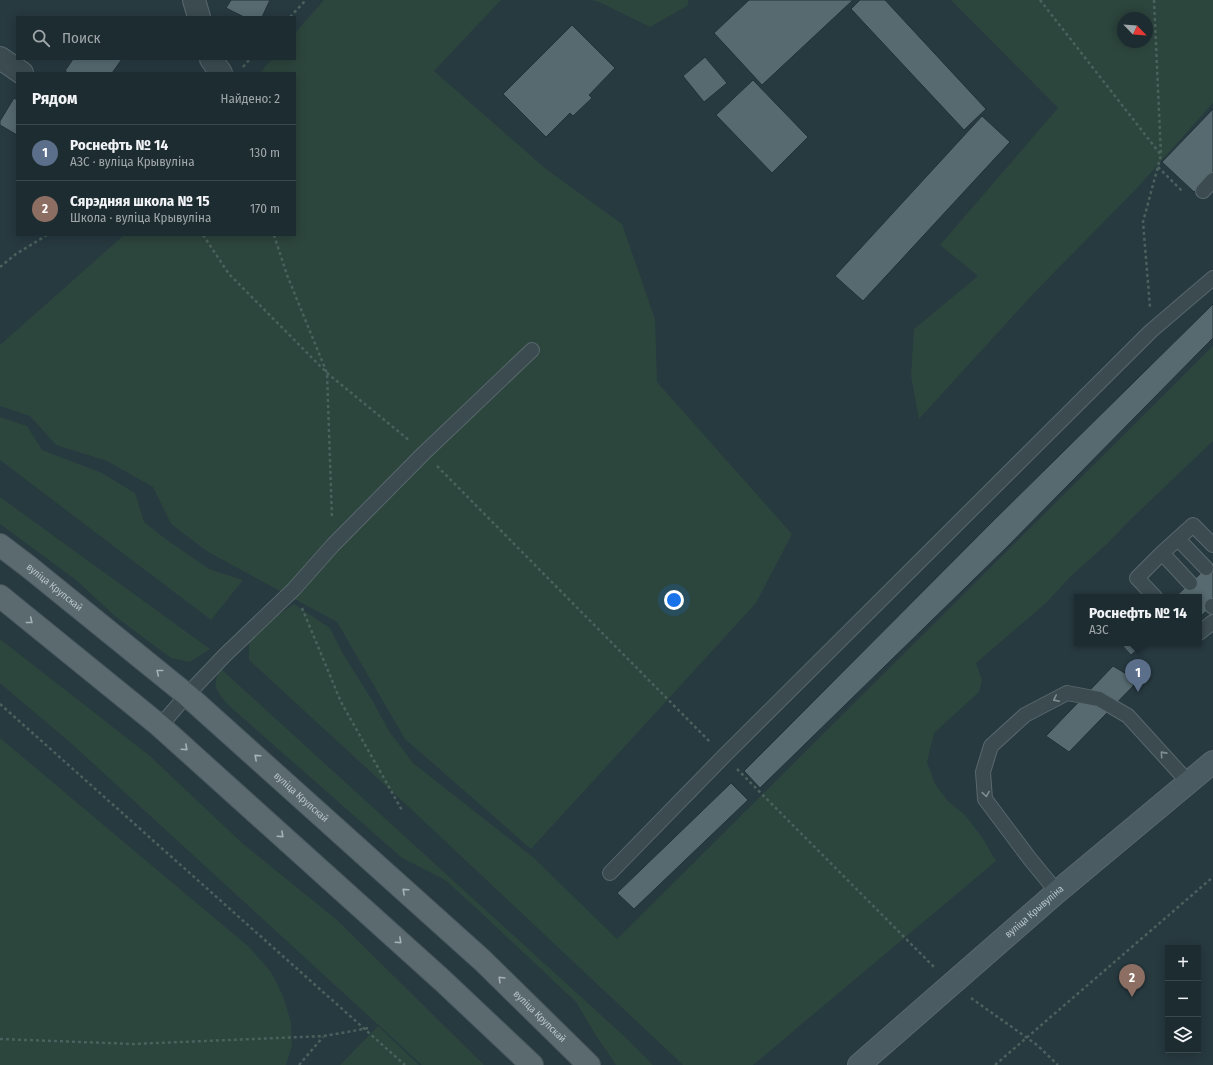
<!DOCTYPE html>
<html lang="ru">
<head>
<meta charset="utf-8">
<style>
  :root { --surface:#1d2c30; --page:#253438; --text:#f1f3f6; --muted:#a0a7ab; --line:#3b484c; --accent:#95d9f2 }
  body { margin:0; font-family:"Fira Sans Condensed",sans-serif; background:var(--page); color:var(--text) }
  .controls { position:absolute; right:12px; bottom:12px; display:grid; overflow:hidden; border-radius:0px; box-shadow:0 2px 10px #0003 }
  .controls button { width:36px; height:36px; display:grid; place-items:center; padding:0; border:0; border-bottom:1px solid var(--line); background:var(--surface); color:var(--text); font:20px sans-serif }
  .compass { position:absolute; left:1117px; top:12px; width:36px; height:36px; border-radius:50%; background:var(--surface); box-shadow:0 2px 10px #0003; rotate:115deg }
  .you { position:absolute; left:674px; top:600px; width:14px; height:14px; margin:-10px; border:3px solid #fff; border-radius:50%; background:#1a73e8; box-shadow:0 0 0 6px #1a73e833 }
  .badge { display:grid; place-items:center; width:26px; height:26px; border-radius:50%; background:var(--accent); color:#fff; font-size:13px; font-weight:700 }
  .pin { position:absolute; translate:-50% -33px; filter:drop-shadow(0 1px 2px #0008) }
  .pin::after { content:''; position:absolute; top:21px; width:14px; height:12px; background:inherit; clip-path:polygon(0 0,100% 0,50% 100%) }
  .popup { position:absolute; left:1074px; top:594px; width:128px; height:52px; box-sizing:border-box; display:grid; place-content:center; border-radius:0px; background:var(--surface); filter:drop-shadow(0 1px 3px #0005); font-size:13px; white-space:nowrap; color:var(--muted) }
  .popup b { font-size:15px; color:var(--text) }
  .popup::after { content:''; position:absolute; left:50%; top:100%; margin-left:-8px; border:8px solid transparent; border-top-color:var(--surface) }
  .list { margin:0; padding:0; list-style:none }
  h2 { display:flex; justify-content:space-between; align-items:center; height:52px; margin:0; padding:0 16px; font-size:17px }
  h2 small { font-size:13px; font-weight:400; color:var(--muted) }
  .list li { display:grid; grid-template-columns:26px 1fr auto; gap:12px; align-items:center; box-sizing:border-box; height:56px; padding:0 16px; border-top:1px solid var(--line) }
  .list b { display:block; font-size:15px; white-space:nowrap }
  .list p { margin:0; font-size:13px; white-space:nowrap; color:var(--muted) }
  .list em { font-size:13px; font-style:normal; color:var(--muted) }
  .icon { flex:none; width:22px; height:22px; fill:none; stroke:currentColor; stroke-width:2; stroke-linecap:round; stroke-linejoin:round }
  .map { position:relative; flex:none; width:1213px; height:1065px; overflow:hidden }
  .search { position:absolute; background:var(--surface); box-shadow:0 2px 10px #0003; left:16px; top:16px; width:280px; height:44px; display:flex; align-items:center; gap:10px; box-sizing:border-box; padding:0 14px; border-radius:0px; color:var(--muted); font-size:15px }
  .panel { position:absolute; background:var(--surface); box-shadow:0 2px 10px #0003; left:16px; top:72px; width:280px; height:164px; border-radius:0px }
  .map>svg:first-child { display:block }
  .green { fill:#2c453d; fill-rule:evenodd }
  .building { fill:#566a6f; stroke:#223237 }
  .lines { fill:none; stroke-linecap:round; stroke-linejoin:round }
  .lane-casing { stroke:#59686d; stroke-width:16 }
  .street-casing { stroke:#59686d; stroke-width:24 }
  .secondary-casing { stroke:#59686d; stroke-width:24 }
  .primary-casing { stroke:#48575c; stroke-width:24 }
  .path { stroke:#4b615d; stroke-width:2.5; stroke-dasharray:3 3; stroke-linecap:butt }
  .lane { stroke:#3b4b50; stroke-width:14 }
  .street { stroke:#3b4b50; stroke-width:22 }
  .secondary { stroke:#4a5b62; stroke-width:22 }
  .primary { stroke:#5a6a6f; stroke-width:22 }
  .oneway { stroke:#a5b3b8 }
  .oneway2 { stroke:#808e93 }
  .labels { text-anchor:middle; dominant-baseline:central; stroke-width:3.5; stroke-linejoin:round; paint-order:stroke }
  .street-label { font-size:10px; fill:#b8c5ca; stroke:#203035 }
</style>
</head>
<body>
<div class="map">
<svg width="1213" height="1065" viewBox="0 0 1213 1065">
  <rect width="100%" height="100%" fill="#273a40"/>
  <path class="green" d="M324 0H501L434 71 546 169 622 224 655 319 657 382 792 534 756 603 531 849 405 739 337 622 208 552 171 524 153 487 107 461 56 445 30 416 0 406V345L124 235H295V73H260L272 59H295V33Z
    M592 0H689L687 6 650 27 599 2Z
    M951 0H1213V103L1137 188 1033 294 919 419 911 376 914 329 978 276 940 245 1058 108ZM1123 18H1147V42H1123Z
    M1213 346V441L1132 518 1107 544 1072 575 1046 603 976 663 982 680 979 692 934 733 927 762 935 784 948 801 965 815 982 837 996 861 753 1065H683L411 809 249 660V641L272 619 294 604 330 628 342 652 372 700 389 731 413 763 534 858 617 939Z
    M0 417 27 426 42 450 102 473 135 493 144 522 167 540 209 569 243 580 211 620 0 460Z
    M0 497 210 649 190 662 171 658 116 617 76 580 0 524Z
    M0 639 150 756 242 843 337 920 484 1065H422L73 745 0 683Z
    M221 669 624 1036 653 1065H616L595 1034 576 1002 474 906 445 880 402 858 226 703C216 689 211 685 221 669Z
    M0 738 249 947 271 972 283 996 291 1022 292 1045 286 1065H0Z
    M378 1026 419 1065H340Z"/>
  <path class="building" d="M231 0H270L262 17H244L226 8Z
    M749 0H853L762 85 714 33Z
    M860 0H885L986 109 964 130 851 9Z
    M572 25 615 68 589 95 592 98 573 116 570 113 546 137 503 94Z
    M705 57 727 83 704 102 683 76Z
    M73 59H122L112 73H68L65 71Z
    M753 80 808 137 772 173 716 115Z
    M14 98 17 100V135L0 125V121Z
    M1213 109V173L1194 192 1162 162Z
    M982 116 1010 142 863 301 835 276Z
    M1213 304V338L1007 547 760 788 744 771 993 521Z
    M1213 562V605L1199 618V597H1175Z
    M1120 643H1145L1131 655Z
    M1113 666 1138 681 1069 752 1046 736Z
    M731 783 748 800 634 909 617 893Z"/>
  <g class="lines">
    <g class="lane-casing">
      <path id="lane" d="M1203 191 1213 180
        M1178 539 1206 568
        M1190 583 1162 553 1193 525 1213 545
        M1155 597 1137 578 1162 553
        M1212 606 1213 607
        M1199 633 1213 622
        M160 726 187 695 225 655 294 589 333 545 424 453 532 350
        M610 873 724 756 1151 331 1213 278
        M1057 892 1030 859 985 799 983 772 991 746 1025 715 1067 693 1099 699 1128 716 1189 783"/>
    </g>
    <g class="street-casing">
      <path id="street" d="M194 0 199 17
        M0 58 22 73
        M211 59 221 73"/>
    </g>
    <g class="secondary-casing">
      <g id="secondary">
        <path id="s1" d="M859 1065 1057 892 1213 762"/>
      </g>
    </g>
    <g class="primary-casing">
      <g id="primary">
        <path id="s2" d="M0 545 29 567 187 695 482 960 589 1065"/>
        <path d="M0 596 160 726 443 981 532 1065"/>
      </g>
    </g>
    <path class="path" d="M1040 0 1161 155 1143 222 1150 307
      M1154 0 1161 155
      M290 17 306 0
      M243 67 250 59
      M1158 167 1183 192
      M203 235 229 274 327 373 410 441
      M274 235 287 275 327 373 332 519
      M0 267 16 254 47 235
      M437 466 711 743
      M302 608 341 702 403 812
      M0 704 405 1065
      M737 769 935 968
      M971 998 1037 1045 1058 1065
      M0 1039 134 1044 324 1036 364 1029 368 1028
      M299 1065 323 1037
      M995 1065 1213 877"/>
    <use href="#lane" class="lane"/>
    <use href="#street" class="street"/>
    <use href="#secondary" class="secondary"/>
    <use href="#primary" class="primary"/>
  </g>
  <defs><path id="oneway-chevron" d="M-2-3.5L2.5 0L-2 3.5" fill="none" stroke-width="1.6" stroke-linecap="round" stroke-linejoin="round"/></defs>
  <g class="oneway">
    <use href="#oneway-chevron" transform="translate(30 621) rotate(39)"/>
    <use href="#oneway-chevron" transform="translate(159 672) rotate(-141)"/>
    <use href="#oneway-chevron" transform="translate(185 748) rotate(42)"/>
    <use href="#oneway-chevron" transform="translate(257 757) rotate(-138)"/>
    <use href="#oneway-chevron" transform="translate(281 835) rotate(42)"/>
    <use href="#oneway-chevron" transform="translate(405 891) rotate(-138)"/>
    <use href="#oneway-chevron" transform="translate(399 941) rotate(42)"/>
    <use href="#oneway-chevron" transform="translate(501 979) rotate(-135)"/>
  </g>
  <g class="oneway2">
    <use href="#oneway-chevron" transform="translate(1056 699) rotate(153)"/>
    <use href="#oneway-chevron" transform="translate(1163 754) rotate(-132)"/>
    <use href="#oneway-chevron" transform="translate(986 794) rotate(81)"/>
  </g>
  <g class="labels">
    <g class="street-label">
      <text stroke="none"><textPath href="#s2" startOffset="69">вуліца Крупскай</textPath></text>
      <text stroke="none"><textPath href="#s2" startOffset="393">вуліца Крупскай</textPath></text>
      <text stroke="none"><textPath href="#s1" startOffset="233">вуліца Крывуліна</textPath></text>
      <text stroke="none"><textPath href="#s2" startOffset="717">вуліца Крупскай</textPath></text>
    </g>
  </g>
</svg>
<div class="controls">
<button>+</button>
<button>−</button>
<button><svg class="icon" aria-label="layers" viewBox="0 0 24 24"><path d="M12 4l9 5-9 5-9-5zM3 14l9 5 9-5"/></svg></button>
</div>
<svg class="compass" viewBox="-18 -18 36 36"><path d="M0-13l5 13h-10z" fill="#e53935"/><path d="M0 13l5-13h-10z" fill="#a0a7ab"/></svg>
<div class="you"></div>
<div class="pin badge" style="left:1138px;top:692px;background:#5c6f8a">1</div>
<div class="popup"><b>Роснефть № 14</b>АЗС</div>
<div class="pin badge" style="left:1132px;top:997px;background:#8d6e63">2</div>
<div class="search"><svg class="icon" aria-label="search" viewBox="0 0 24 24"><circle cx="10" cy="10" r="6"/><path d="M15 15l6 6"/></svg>Поиск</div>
<section class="panel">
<h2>Рядом<small>Найдено: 2</small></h2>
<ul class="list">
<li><span class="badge" style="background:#5c6f8a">1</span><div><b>Роснефть № 14</b><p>АЗС · вуліца Крывуліна</p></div><em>130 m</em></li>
<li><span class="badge" style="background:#8d6e63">2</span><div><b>Сярэдняя школа № 15</b><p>Школа · вуліца Крывуліна</p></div><em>170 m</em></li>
</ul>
</section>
</div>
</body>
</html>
